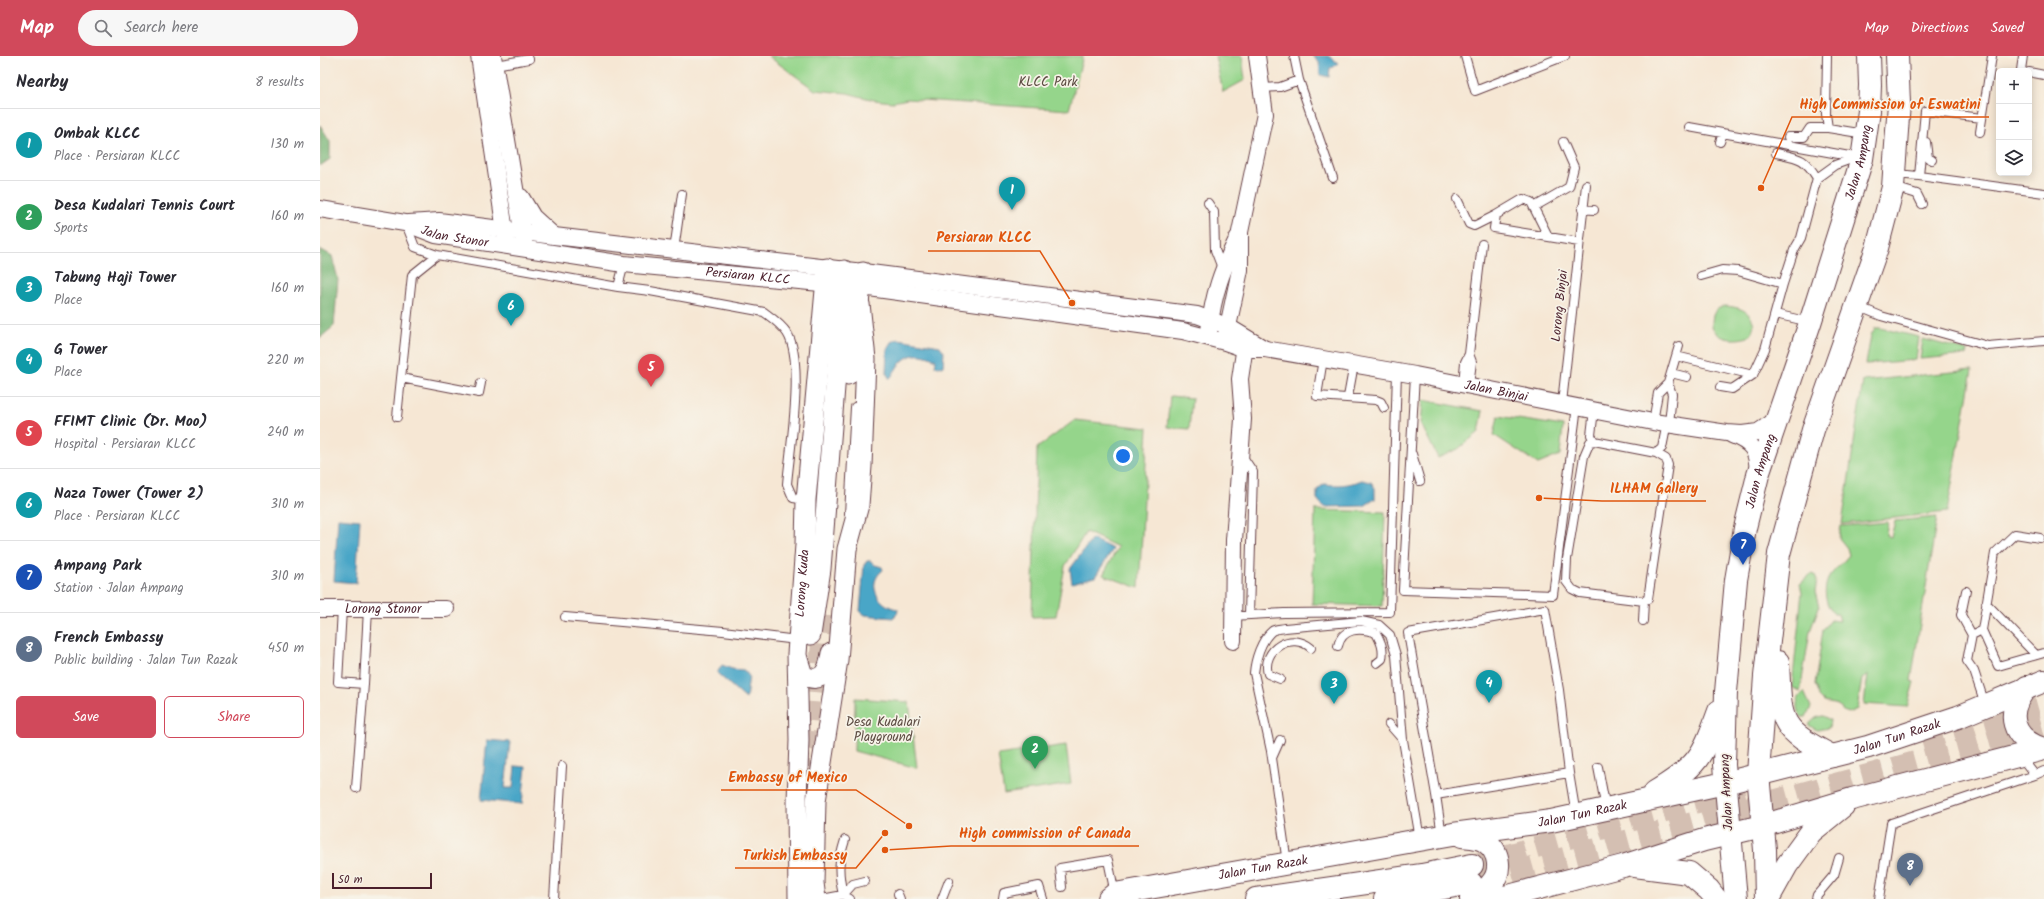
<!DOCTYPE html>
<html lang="en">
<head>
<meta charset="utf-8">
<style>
  :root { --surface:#fff; --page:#f7f7f7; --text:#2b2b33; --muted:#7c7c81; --line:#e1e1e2; --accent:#d1495b }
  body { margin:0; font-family:Kalam,sans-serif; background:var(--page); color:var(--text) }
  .controls { position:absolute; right:12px; top:12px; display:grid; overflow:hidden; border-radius:6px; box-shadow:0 2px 10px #0003 }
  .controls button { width:36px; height:36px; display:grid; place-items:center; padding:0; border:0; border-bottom:1px solid var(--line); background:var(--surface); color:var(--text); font:20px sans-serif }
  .scale { position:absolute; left:12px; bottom:10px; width:100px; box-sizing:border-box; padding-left:4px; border:2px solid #4a1f2b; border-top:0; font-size:11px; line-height:14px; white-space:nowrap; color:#4a1f2b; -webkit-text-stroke:3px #f7f3e8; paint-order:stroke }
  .you { position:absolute; left:803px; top:400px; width:14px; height:14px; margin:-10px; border:3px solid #fff; border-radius:50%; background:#1a73e8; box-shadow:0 0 0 6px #1a73e833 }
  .badge { display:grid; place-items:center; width:26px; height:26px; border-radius:50%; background:var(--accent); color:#fff; font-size:13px; font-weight:700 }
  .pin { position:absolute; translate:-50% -33px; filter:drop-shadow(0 1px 2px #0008) }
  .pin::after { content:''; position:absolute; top:21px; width:14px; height:12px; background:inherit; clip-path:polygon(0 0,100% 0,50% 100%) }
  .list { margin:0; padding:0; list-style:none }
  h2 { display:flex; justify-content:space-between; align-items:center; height:52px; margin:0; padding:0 16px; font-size:17px }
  h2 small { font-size:13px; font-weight:400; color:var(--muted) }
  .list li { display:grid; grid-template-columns:26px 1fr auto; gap:12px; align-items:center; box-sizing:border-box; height:72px; padding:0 16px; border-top:1px solid var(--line) }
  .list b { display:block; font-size:15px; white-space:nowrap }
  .list p { margin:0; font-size:13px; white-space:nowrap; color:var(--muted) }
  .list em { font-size:13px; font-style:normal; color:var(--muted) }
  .actions { display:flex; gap:8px; padding:12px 16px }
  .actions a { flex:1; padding:9px 0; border:1px solid var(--accent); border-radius:6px; text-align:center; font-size:14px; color:var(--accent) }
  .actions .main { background:var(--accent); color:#fff }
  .icon { flex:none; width:22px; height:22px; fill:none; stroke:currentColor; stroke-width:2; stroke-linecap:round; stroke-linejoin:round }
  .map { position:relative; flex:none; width:1724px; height:843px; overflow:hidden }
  header { display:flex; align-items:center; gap:24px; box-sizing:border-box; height:56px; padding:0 20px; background:var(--accent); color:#fff }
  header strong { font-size:19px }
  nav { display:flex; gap:22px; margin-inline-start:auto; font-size:14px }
  .search { width:280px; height:36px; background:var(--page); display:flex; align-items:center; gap:10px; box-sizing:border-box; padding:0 14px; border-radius:22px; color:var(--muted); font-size:15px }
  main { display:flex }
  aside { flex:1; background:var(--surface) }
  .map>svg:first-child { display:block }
  .green { fill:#95d58b; stroke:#707a5b }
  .forest { fill:#78b677; stroke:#616a51 }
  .water { fill:#49a6c7; stroke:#4a6279 }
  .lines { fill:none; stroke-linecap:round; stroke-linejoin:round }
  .tertiary-tunnel { stroke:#d4bfb2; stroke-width:19; stroke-dasharray:19 10; stroke-linecap:butt }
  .primary-tunnel { stroke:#d4bfb2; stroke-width:22; stroke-dasharray:22 11; stroke-linecap:butt }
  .service-casing { stroke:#643d44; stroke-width:10 }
  .minor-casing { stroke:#643d44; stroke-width:18 }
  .tertiary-casing { stroke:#643d44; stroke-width:21 }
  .secondary-casing { stroke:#643d44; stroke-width:24 }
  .primary-casing { stroke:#643d44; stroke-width:24 }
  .service { stroke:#fff; stroke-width:8 }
  .minor { stroke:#fff; stroke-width:16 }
  .tertiary { stroke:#fff; stroke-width:19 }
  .secondary { stroke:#fff; stroke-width:22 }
  .primary { stroke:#fff; stroke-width:22 }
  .labels { text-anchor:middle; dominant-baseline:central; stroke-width:3.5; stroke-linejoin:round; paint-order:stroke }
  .park-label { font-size:13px; fill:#5d4c43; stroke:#f7f3e8 }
  .street-label { font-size:13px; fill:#4a1f2b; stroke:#f7f3e8 }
  .leader { fill:none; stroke:#e0560e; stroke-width:1.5 }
  .callout-dot { fill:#e0560e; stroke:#f7f3e8; stroke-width:1.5 }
  .callout-label { font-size:14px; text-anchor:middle; font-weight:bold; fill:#e0560e; stroke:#f7f3e8; stroke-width:3.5; stroke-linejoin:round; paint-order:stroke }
</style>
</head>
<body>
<header>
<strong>Map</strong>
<div class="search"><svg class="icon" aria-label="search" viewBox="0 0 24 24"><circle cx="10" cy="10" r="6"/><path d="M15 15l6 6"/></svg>Search here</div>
<nav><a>Map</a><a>Directions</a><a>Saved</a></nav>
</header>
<main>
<aside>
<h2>Nearby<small>8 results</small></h2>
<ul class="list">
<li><span class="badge" style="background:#0f9aa8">1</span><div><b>Ombak KLCC</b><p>Place · Persiaran KLCC</p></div><em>130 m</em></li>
<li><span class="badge" style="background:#2e9e5b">2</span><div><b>Desa Kudalari Tennis Court</b><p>Sports</p></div><em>160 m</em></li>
<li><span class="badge" style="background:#0f9aa8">3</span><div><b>Tabung Haji Tower</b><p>Place</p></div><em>160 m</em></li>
<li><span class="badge" style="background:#0f9aa8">4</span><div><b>G Tower</b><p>Place</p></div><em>220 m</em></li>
<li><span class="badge" style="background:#e0444e">5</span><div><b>FFIMT Clinic (Dr. Moo)</b><p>Hospital · Persiaran KLCC</p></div><em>240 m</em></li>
<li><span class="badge" style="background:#0f9aa8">6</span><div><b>Naza Tower (Tower 2)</b><p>Place · Persiaran KLCC</p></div><em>310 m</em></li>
<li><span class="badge" style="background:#1a4fb4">7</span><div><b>Ampang Park</b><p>Station · Jalan Ampang</p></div><em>310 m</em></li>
<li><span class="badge" style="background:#5c6f8a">8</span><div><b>French Embassy</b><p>Public building · Jalan Tun Razak</p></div><em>450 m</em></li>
</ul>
<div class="actions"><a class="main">Save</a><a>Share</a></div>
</aside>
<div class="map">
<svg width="1724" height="843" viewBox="0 0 1724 843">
  <rect width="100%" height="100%" fill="#f7f3e8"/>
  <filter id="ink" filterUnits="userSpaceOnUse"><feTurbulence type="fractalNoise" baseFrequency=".025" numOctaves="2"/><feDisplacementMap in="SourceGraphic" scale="8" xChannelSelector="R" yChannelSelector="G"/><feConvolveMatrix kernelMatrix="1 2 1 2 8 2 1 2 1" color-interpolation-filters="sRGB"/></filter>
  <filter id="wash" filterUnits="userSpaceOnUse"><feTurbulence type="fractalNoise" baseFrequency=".012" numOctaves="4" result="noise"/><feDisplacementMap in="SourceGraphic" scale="16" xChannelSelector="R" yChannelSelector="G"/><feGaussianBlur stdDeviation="0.9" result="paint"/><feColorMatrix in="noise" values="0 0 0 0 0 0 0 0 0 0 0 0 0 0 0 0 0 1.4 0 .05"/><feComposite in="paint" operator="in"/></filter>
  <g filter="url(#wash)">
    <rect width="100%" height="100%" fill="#f6e7d4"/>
    <path class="green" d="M448 0H763L749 54 587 43 573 46 554 44 527 37 495 34Z
      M895 0H922L925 24 903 36Z
      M1405 250C1418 251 1431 254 1434 269L1432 276 1428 281C1413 285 1399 284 1392 271 1392 259 1393 253 1405 250Z
      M1555 272H1560L1599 281 1596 304 1546 308 1551 279Z
      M1603 283 1648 295 1647 299 1600 303Z
      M1652 314 1627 456 1522 468 1543 325Z
      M850 340 872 342 869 373 847 371Z
      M1103 344 1163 355 1159 376 1138 393 1118 402 1101 368Z
      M1178 360 1243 370 1240 399 1218 408 1174 379Z
      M755 364 828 372 819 532 783 519 798 491 766 476 745 510 736 560 712 561 717 392Z
      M995 454 1065 456 1062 550 992 548Z
      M1617 461 1591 625 1594 626 1587 651 1544 648 1548 618 1542 623 1537 653 1529 657 1523 655 1518 649 1504 646 1499 641 1495 628 1503 574 1511 564 1520 565 1518 558H1514C1505 549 1503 534 1508 523 1513 514 1523 507 1529 499L1527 492 1519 482 1521 470 1568 466 1566 479 1571 481 1575 465Z
      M1491 518 1495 519 1497 524 1495 536 1499 551 1490 575 1480 636 1472 631 1482 536 1480 528Z
      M1484 636 1491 651 1486 661H1482C1474 655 1476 642 1484 636Z
      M535 642 589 646 597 712 534 695Z
      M1503 660 1510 664 1509 672 1497 674 1488 669 1497 661Z
      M746 689 751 728 684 738 678 699Z"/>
    <path class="forest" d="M0 69 10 85V103L0 110Z
      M0 193 12 200 18 223 14 270 0 282Z"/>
    <path class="water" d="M992 0H1008L1018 7 1014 11 1010 12 1009 21 1000 19 999 5Z
      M578 283 620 290 624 296 623 311 615 310 616 304C590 291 581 304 570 323L566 317 567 293 571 286Z
      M1042 424 1051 426 1055 432V443L1044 450 1004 451 997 443V434L1004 428C1018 430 1029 429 1042 424Z
      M18 462 40 464 36 527 14 525Z
      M772 483 793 493 775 521 752 527 750 513Z
      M547 505H551L555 509 562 511 563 514C545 528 559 551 578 553L577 558 573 562 545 559 540 555 544 509Z
      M402 609 412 613 424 614 429 620 426 643 397 617Z
      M167 684 190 686 185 732H193L195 710 206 711 202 748 161 744Z"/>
  </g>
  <g filter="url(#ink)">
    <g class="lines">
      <path class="tertiary-tunnel" d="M488 752 503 553"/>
      <path class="primary-tunnel" d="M1601 683 1724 649
        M1152 809 1424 733
        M1160 825 1724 671"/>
      <g class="service-casing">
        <path id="service" d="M974 0 979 24 1013 122
          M1145 0 1155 35 1245 0
          M1507 0 1506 58 1508 72 1545 78
          M1703 0 1701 14 1703 15
          M175 9 209 3
          M1709 16 1724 19
          M940 32 960 31 979 24
          M1369 71 1535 101
          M1660 76 1672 0
          M1468 81H1484L1490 72H1508
          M1400 86 1403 77
          M1606 86 1608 102 1612 104
          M1456 97C1479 102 1484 101 1497 122
          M1575 118 1599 120 1605 55 1662 62
          M1599 120 1724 137
          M1574 131 1597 138 1602 148
          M1137 143 1149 168 1154 170 1176 159
          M888 147 894 156 895 194 902 212
          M1214 151 1249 131 1254 111 1243 86
          M1262 153 1274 154
          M86 168 95 191 117 199 298 231 304 208
          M1228 180 1211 146 1203 143 1176 159 1174 172 1259 186
          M354 194 362 138
          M117 199 92 219 81 322 159 337 161 327
          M1381 220 1402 214 1418 215 1463 228
          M298 231 330 235 444 256C452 262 461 268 467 277 485 305 470 392 467 428L473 442 486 444
          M1537 250 1561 260 1668 290 1724 285
          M1455 258 1490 266
          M1356 300 1433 319 1445 293 1463 228 1474 194 1481 182 1497 122 1515 109 1537 101
          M1003 303 997 340 1056 344 1061 346 1064 352
          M1351 317 1367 321
          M1095 319 1083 534 1233 539 1257 350
          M1348 327 1352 338 1349 368
          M1143 328 1145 306 1149 298 1162 188
          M1149 329 1152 306 1149 298
          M1400 331 1412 333 1433 319
          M1028 341 1034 308
          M1242 347 1266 129
          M77 361 81 322
          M1333 366 1338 337 1348 327 1359 290
          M1274 385 1270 386 1264 400 1247 503 1246 525 1252 533 1260 537 1324 545 1328 543 1348 409 1346 403 1336 397 1274 385 1271 379 1274 354
          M1336 397 1342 392 1347 367
          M1092 398 1100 425
          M923 401 933 416 929 559
          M529 458 535 351
          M1646 535 1641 559 1652 579
          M1666 547 1716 599
          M22 553 18 626 44 628 48 553
          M912 560 964 557 1070 556 1077 315
          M245 561 403 575 477 584
          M1323 565 1324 545
          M1662 574 1678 610 1724 597
          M1018 590C1022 572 1040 571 1056 577 1061 586 1064 593 1062 603L1057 607
          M960 623 948 618C941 593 972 575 991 592
          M1665 648 1654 615 1647 605 1652 579 1662 574 1675 497 1695 478 1720 482
          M1069 668 1083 684
          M1700 700 1715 719 1724 715
          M952 702 960 684
          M1278 711 1286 753
          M36 732 44 628
          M1116 739 1088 577 1225 553 1239 634 1249 717
          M1122 780 1116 739 1249 717 1256 759
          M967 807 951 695 934 617C935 604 941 584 952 575 955 573 961 573 965 572L1041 565 1059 569 1070 579 1076 599 1083 684 1100 783
          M742 831 740 812 788 804 795 838
          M578 838 580 843
          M234 843 242 710
          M502 843 523 839C518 816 518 806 525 784
          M530 843 523 839 533 828 545 825
          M622 843 629 825
          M683 843 684 837 719 830 723 843
          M1496 843 1497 839 1514 819 1519 802
          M1559 843 1571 767 1715 719"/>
      </g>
      <g class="minor-casing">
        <g id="minor">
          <path d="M159 0 186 182"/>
          <path d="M173 0 204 186"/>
          <path d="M201 141 213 161 234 180"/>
          <path id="s1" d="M0 153 85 167 116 179 304 208 542 231 863 275 905 286 925 293H945L1095 319 1333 366 1407 377 1422 378 1438 376 1456 364"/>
          <path d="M89 167 119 165 234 180 543 216 877 259 907 270 945 293"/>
          <path d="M889 275C893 238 902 214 918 181"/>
          <path d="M906 280 920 214V176L945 58 937 0"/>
          <path d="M1412 379C1433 387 1437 395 1438 416"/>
          <path id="s2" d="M0 553H126"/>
          <path d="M913 585 914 484 923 363 920 323 926 283"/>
        </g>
      </g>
      <g class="tertiary-casing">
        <g id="tertiary">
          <path d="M528 319C531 284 540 250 543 216"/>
          <path d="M491 579 501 513 524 214"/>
          <path d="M478 603 483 619C503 630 509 612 511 597"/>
          <path id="s3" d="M478 843 477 746 479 684 477 598 485 489 486 444 507 212"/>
          <path d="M496 843 494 827 496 745 518 604 527 493 539 449 542 410 546 303 540 248"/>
        </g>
      </g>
      <g class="secondary-casing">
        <g id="secondary">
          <path d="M1458 606C1461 665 1457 672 1512 700"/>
          <path d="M1707 631C1684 656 1692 684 1724 693"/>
          <path d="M1335 736C1378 710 1382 702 1399 655"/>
          <path d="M1142 780C1150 781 1160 781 1166 786 1180 796 1182 816 1171 828 1166 834 1158 838 1151 843"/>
          <path d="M1315 810 1369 817 1389 834 1396 843"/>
          <path id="s4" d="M789 843 795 838 1133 778 1231 765 1405 727 1548 691 1638 661 1724 625"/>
          <path d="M1177 843 1303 810 1384 784 1442 770 1532 743 1724 693"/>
          <path id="s5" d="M1416 843 1404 709 1406 636 1416 524 1425 472 1438 419 1490 267 1542 103 1549 55 1550 29 1549 0"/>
          <path d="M1446 843 1445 794 1438 718 1445 620 1459 498 1493 374 1557 192 1573 131 1579 47 1577 0"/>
          <path d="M1448 843 1467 809 1491 776 1523 750"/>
        </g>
      </g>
      <g class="primary-casing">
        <path id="primary" d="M936 843 1102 819 1152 809
          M1065 843 1151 827"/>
      </g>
      <use href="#service" class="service"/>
      <use href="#minor" class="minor"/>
      <use href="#tertiary" class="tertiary"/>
      <use href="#secondary" class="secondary"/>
      <use href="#primary" class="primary"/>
    </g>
  </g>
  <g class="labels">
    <g class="park-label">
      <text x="728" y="26">KLCC Park</text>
      <text x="563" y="666">Desa Kudalari<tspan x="563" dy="15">Playground</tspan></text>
    </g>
    <g class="street-label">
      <text stroke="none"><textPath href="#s5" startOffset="756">Jalan Ampang</textPath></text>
      <text stroke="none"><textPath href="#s1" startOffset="138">Jalan Stonor</textPath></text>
      <text stroke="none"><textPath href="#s1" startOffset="434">Persiaran KLCC</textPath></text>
      <text transform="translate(1240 250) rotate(-84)">Lorong Binjai</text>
      <text stroke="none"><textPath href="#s1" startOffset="1192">Jalan Binjai</textPath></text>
      <text stroke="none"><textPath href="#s5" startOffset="432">Jalan Ampang</textPath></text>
      <text stroke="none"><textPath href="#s3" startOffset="316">Lorong Kuda</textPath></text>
      <text stroke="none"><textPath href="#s2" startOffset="63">Lorong Stonor</textPath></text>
      <text stroke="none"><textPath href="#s4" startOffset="806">Jalan Tun Razak</textPath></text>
      <text transform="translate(1407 736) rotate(-93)">Jalan Ampang</text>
      <text stroke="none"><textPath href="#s4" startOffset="482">Jalan Tun Razak</textPath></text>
      <text stroke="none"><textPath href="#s4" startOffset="158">Jalan Tun Razak</textPath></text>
    </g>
  </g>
  <path class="leader" d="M1441 132L1472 61H1669M752 247L720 195H608M1219 442L1282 445H1386M589 770L536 734H401M565 794L631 790H819M565 777L536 812H415"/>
  <g class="callout-dot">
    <circle cx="1441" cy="132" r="4"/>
    <circle cx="752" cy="247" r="4"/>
    <circle cx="1219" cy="442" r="4"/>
    <circle cx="589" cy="770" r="4"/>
    <circle cx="565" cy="794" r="4"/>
    <circle cx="565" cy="777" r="4"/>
  </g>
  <g class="callout-label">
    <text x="1570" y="53">High Commission of Eswatini</text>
    <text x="664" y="186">Persiaran KLCC</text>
    <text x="1334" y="437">ILHAM Gallery</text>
    <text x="468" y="726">Embassy of Mexico</text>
    <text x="725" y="782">High commission of Canada</text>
    <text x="475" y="804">Turkish Embassy</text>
  </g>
</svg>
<div class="controls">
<button>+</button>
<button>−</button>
<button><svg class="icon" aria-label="layers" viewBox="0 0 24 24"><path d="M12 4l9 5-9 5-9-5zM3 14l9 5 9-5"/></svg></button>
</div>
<div class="scale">50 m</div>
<div class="you"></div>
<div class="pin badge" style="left:692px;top:154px;background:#0f9aa8">1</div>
<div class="pin badge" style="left:715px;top:713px;background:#2e9e5b">2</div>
<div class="pin badge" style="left:1014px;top:648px;background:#0f9aa8">3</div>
<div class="pin badge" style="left:1169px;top:647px;background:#0f9aa8">4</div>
<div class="pin badge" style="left:331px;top:331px;background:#e0444e">5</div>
<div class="pin badge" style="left:191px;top:270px;background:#0f9aa8">6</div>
<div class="pin badge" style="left:1423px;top:509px;background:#1a4fb4">7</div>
<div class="pin badge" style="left:1590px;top:830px;background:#5c6f8a">8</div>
</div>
</main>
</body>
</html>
